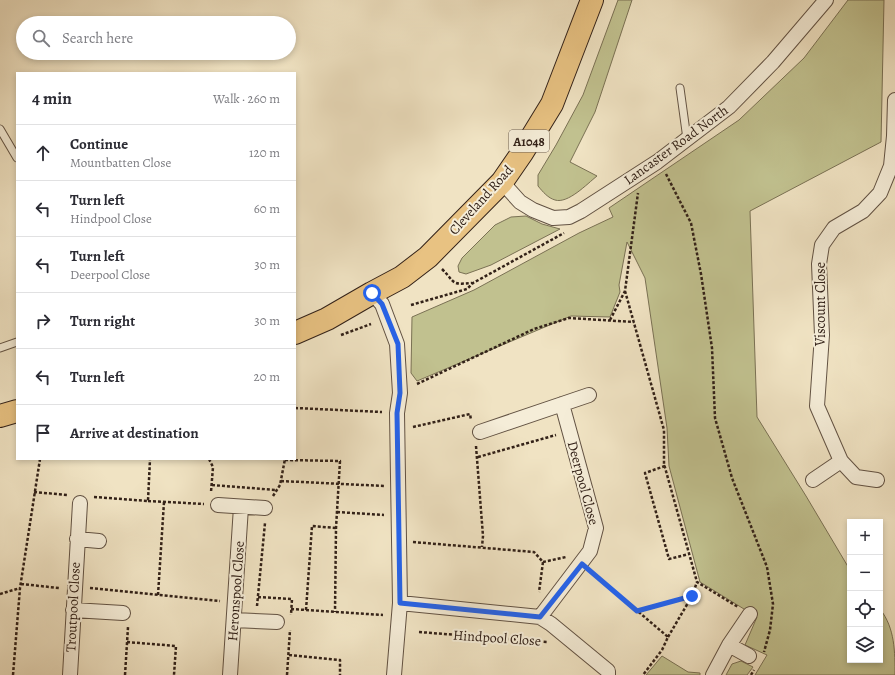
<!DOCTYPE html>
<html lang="en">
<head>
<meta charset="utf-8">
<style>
  :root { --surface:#fff; --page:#f7f7f7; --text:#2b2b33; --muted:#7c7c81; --line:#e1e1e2 }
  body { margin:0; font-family:Alegreya,serif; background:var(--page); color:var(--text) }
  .controls { position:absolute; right:12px; bottom:12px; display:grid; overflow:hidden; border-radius:0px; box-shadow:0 2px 6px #0003 }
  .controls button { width:36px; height:36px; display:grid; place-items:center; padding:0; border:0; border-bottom:1px solid var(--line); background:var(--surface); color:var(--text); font:20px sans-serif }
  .stop { position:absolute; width:12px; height:12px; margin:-9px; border:3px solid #2563eb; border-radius:50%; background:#fff }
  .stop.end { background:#2563eb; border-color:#fff; box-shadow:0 1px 4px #0008 }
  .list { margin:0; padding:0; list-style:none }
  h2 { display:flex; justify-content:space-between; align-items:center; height:52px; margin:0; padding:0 16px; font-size:17px }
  h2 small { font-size:13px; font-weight:400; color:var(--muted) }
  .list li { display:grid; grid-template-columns:26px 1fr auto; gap:12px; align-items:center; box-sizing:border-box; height:56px; padding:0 16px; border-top:1px solid var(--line) }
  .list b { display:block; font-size:15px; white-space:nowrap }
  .list p { margin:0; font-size:13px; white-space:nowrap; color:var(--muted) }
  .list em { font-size:13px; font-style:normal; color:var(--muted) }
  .icon { flex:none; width:22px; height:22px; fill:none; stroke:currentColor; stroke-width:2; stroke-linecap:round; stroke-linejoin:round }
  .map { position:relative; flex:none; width:895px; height:675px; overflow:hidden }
  .search { position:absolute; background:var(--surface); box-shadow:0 2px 6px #0003; left:16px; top:16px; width:280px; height:44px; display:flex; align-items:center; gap:10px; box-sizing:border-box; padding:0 14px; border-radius:22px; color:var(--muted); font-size:15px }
  .panel { position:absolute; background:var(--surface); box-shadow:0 2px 6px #0003; left:16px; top:72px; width:280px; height:388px; border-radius:0px }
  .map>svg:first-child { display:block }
  .green { fill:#c1c18f; stroke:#7a7154 }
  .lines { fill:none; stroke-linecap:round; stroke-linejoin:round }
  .lane-casing { stroke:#625243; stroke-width:9 }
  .street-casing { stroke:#625243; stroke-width:16 }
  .primary-casing { stroke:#322118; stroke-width:24 }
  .path { stroke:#322118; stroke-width:2.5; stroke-dasharray:3 2; stroke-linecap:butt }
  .lane { stroke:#f5edd8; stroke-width:7 }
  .street { stroke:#f5edd8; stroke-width:14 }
  .primary { stroke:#e8c282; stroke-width:22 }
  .route { stroke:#2563eb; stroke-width:5 }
  .labels { text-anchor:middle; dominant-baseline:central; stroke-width:4; stroke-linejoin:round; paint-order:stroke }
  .shield { fill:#f5edd8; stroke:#6c5e52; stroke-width:1 }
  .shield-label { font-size:13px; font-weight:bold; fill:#322118 }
  .street-label { font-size:14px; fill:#322118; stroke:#f5edd8 }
</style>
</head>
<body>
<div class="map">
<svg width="895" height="675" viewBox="0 0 895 675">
  <rect width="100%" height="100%" fill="#f0e3c3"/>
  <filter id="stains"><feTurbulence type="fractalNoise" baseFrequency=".005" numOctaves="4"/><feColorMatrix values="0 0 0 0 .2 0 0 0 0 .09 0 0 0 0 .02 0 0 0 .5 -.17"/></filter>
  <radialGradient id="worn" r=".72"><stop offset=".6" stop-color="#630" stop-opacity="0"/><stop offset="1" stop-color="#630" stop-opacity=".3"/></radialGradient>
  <path class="green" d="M618 0H632L595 112 570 162 597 176C587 184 568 204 555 200 548 198 543 192 538 186V175L556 145 583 95Z
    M848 0H884L881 142 750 211 757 417 806 496 850 570V660H880V609C895 628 895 652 895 675H755L767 655 745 645 757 617 700 582 669 466 667 428 645 278 627 242 619 285 620 292 610 317 571 316 417 381 411 373 412 317 474 290 579 233 613 217 609 208 739 120 804 58Z
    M526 216 542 224 560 229 491 265 466 274 459 272 458 266 462 258 495 225 511 217Z
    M662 656 688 672 700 673V675H646Z
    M741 661 753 667 747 675H726L732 664Z"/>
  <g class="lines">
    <g class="lane-casing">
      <path id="lane" d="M680 88 687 139
        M0 129 17 158
        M0 348 17 342"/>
    </g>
    <g class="street-casing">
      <path id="street" d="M502 182 520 202 533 210 553 218 569 217 581 211 657 162 729 107 773 62 826 0
        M372 293 382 304 397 344 400 393 397 413 400 603 394 675
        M480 432 589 395
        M813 480 841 461
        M877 480 856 477 841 461 817 406 822 335 819 264 822 245 834 228 863 211 880 193 891 166 894 136 895 100
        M218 505 265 508
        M77 539 99 541
        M400 603 540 617 551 624 608 671V675
        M73 610 123 613
        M540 617 590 551 596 528 562 404
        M234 620 277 622
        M729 645 749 656
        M70 675 80 503
        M230 675 241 507
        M713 675 729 645 750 614"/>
    </g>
    <g class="primary-casing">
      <path id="primary" d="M295 333 327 319 372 293 402 277 428 257 502 182 522 153 552 104 592 0
        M0 416 17 411"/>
    </g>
    <path class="path" d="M666 174 691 223 701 274 712 348 715 418 732 478 767 567 773 604 770 630 764 652
      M442 269C456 283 450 285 472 283
      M625 291 664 430V464L697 582 738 607
      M411 305 467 289 473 283 564 233
      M610 320 625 291 638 193
      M341 335 371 324
      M417 384 534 329 569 318 634 322
      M295 408 382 412
      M413 427 470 414 471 420
      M476 446 483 536 482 547
      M478 457 556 435
      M209 459 213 467 211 492
      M285 460 340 461 336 528 335 612
      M665 466 645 473 669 559 689 554
      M281 481 384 486
      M212 485 276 490
      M34 492 67 495
      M273 496 280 485 285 459
      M94 497 148 501 150 459
      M148 501 204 504
      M337 512 384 515
      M413 542 534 552 543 562 539 592
      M543 562 566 557
      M593 573 668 637 662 650 643 675
      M21 584 59 588
      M90 588 220 601
      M0 594 20 588
      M158 595 164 502
      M258 597 292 599 291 615
      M257 606 265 523
      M291 609 383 615
      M306 610 312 526 336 528
      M638 611 692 596 697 582
      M419 632 548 642
      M668 637 692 596
      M127 642 176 646 174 675
      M289 655 340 660V675
      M13 675 20 588 40 459
      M125 675 128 627
      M287 675 290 630
      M751 675 754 670"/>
    <use href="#lane" class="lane"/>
    <use href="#street" class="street"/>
    <use href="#primary" class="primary"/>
  </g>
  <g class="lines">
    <path class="route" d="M372 293 382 304 398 344 400 393 397 413 400 603 540 617 582 564 637 611 692 596"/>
  </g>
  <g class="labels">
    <rect class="shield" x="509" y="130" width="40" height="22" rx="3"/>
    <g class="shield-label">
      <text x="529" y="141">A1048</text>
    </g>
    <g class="street-label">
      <text transform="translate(676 145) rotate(-36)">Lancaster Road North</text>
      <text transform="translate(481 200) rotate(-48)">Cleveland Road</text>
      <text transform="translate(820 304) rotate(-90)">Viscount Close</text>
      <text transform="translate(583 483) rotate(75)">Deerpool Close</text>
      <text transform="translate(236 591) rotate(-86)">Heronspool Close</text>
      <text transform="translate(73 607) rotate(-87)">Troutpool Close</text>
      <text transform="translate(497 638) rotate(4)">Hindpool Close</text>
    </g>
  </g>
  <rect width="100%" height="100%" filter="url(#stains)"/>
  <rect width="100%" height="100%" fill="url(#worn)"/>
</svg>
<div class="controls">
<button>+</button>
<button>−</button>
<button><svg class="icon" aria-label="locate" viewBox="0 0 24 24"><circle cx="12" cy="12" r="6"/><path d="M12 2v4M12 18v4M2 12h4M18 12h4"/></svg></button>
<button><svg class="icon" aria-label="layers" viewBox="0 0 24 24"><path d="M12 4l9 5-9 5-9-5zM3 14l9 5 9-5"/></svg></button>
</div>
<div class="stop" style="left:372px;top:293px"></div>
<div class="stop end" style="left:692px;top:596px"></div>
<div class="search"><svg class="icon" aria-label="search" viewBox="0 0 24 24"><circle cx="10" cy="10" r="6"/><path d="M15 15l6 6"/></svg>Search here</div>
<section class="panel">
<h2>4 min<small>Walk · 260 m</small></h2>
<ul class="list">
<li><svg class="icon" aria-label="ahead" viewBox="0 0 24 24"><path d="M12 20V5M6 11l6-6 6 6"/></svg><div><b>Continue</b><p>Mountbatten Close</p></div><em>120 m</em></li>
<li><svg class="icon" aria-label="left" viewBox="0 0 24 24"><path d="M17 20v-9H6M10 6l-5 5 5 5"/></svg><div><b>Turn left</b><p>Hindpool Close</p></div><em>60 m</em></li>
<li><svg class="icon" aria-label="left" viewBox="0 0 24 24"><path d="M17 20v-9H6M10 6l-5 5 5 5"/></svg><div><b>Turn left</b><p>Deerpool Close</p></div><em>30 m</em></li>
<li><svg class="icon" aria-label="right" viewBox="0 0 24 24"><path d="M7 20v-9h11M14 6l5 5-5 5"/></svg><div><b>Turn right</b></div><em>30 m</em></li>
<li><svg class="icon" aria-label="left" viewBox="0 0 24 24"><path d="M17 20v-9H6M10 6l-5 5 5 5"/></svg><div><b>Turn left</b></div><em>20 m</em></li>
<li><svg class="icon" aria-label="arrive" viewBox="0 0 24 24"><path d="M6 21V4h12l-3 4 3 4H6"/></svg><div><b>Arrive at destination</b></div></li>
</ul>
</section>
</div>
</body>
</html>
